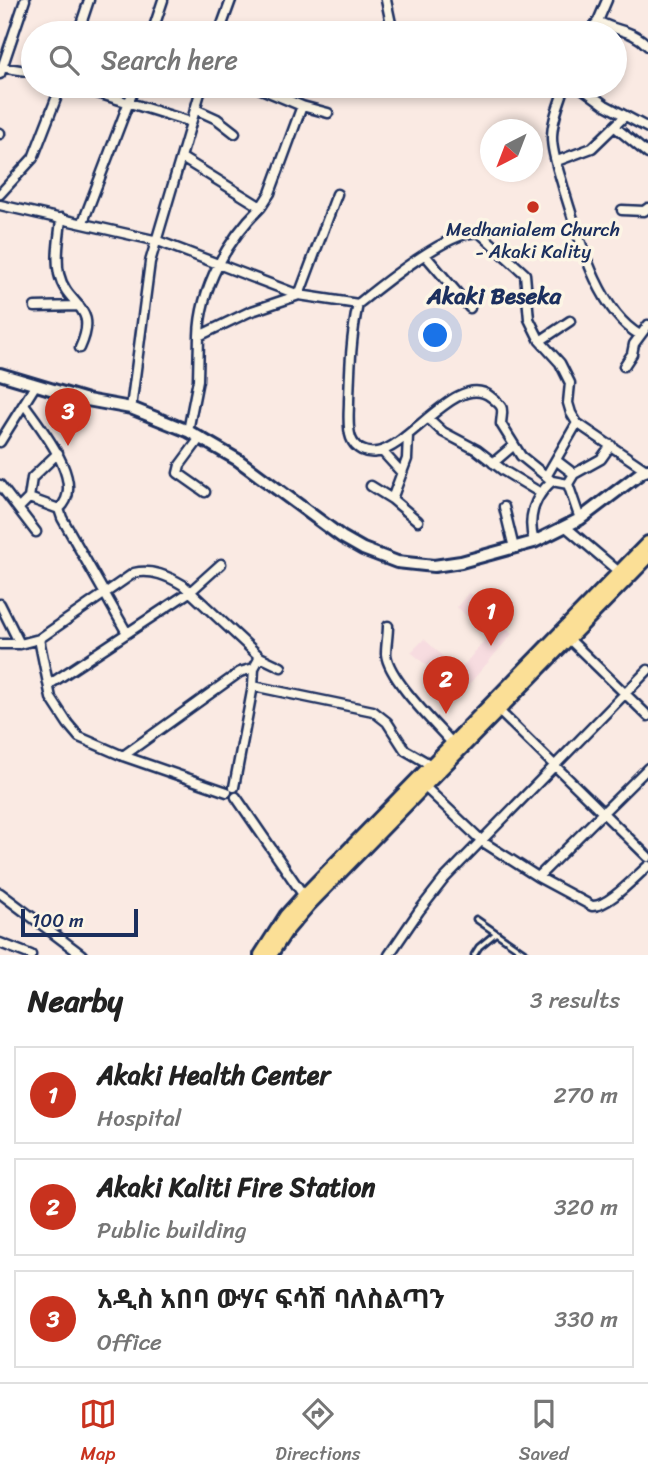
<!DOCTYPE html>
<html lang="en">
<head>
<meta charset="utf-8">
<style>
  :root { --surface:#fff; --page:#f6f6f6; --text:#222; --muted:#767676; --line:#e0e0e0; --accent:#c8321e }
  body { margin:0; font-family:Sriracha,"Noto Sans Ethiopic",sans-serif; background:var(--page); color:var(--text) }
  .compass { position:absolute; left:480px; top:119px; width:63px; height:63px; border-radius:50%; background:var(--surface); box-shadow:0 4px 10px #0003; rotate:222deg }
  .scale { position:absolute; left:21px; bottom:18px; width:117px; box-sizing:border-box; padding-left:7px; border:4px solid #1b2f5e; border-top:0; font-size:19px; line-height:24px; white-space:nowrap; color:#1b2f5e; -webkit-text-stroke:5px #fcf5e5; paint-order:stroke }
  .you { position:absolute; left:436px; top:336px; width:24px; height:24px; margin:-18px; border:5px solid #fff; border-radius:50%; background:#1a73e8; box-shadow:0 0 0 10px #1a73e833 }
  .badge { display:grid; place-items:center; width:46px; height:46px; border-radius:50%; background:var(--accent); color:#fff; font-size:23px; font-weight:700 }
  .pin { position:absolute; translate:-50% -58px; filter:drop-shadow(0 2px 4px #0008) }
  .pin::after { content:''; position:absolute; top:37px; width:24px; height:21px; background:inherit; clip-path:polygon(0 0,100% 0,50% 100%) }
  .list { margin:0; padding:0; list-style:none }
  h2 { display:flex; justify-content:space-between; align-items:center; height:91px; margin:0; padding:0 28px; font-size:30px }
  h2 small { font-size:23px; font-weight:400; color:var(--muted) }
  .list li { display:grid; grid-template-columns:46px 1fr auto; gap:21px; align-items:center; box-sizing:border-box; height:98px; margin:0 14px 14px; padding:0 14px; border:2px solid var(--line); border-radius:0px }
  .list b { display:block; font-size:26px; white-space:nowrap }
  .list p { margin:0; font-size:23px; white-space:nowrap; color:var(--muted) }
  .list em { font-size:23px; font-style:normal; color:var(--muted) }
  .icon { flex:none; width:38px; height:38px; fill:none; stroke:currentColor; stroke-width:2; stroke-linecap:round; stroke-linejoin:round }
  .map { position:relative; flex:none; width:648px; height:955px; overflow:hidden }
  .search { position:absolute; background:var(--surface); box-shadow:0 4px 10px #0003; left:21px; right:21px; top:21px; height:77px; display:flex; align-items:center; gap:18px; box-sizing:border-box; padding:0 24px; border-radius:38px; color:var(--muted); font-size:26px }
  .sheet { height:427px; background:var(--surface) }
  nav { display:flex; justify-content:space-around; align-items:center; box-sizing:border-box; height:98px; border-top:2px solid var(--line); background:var(--surface); font-size:19px; color:var(--muted) }
  nav a { display:grid; justify-items:center; gap:4px }
  nav .on { color:var(--accent) }
  .map>svg:first-child { display:block }
  .built { fill:#f7dce0 }
  .lines { fill:none; stroke-linecap:round; stroke-linejoin:round }
  .service-casing { stroke:#1b2f5e; stroke-width:9 }
  .minor-casing { stroke:#1b2f5e; stroke-width:13 }
  .secondary-casing { stroke:#1b2f5e; stroke-width:16 }
  .primary-casing { stroke:#1b2f5e; stroke-width:18 }
  .service { stroke:#fcf5e5; stroke-width:3.5 }
  .minor { stroke:#fcf5e5; stroke-width:8 }
  .secondary { stroke:#fcf5e5; stroke-width:10 }
  .primary { stroke:#fbdf96; stroke-width:12 }
  .poi-dot { fill:#c8321e; stroke:#fcf5e5; stroke-width:2.5 }
  .labels { text-anchor:middle; dominant-baseline:central; stroke-width:7; stroke-linejoin:round; paint-order:stroke }
  .poi-label { font-size:19px; fill:#1b2f5e; stroke:#fcf5e5 }
  .quarter-label { font-size:23px; font-weight:bold; fill:#1b2f5e; stroke:#fcf5e5 }
</style>
</head>
<body>
<div class="map">
<svg width="648" height="955" viewBox="0 0 648 955">
  <rect width="100%" height="100%" fill="#faeae3"/>
  <filter id="ink" filterUnits="userSpaceOnUse"><feTurbulence type="fractalNoise" baseFrequency=".0143" numOctaves="2"/><feDisplacementMap in="SourceGraphic" scale="14" xChannelSelector="R" yChannelSelector="G"/><feConvolveMatrix kernelMatrix="1 2 1 2 8 2 1 2 1" color-interpolation-filters="sRGB"/></filter>
  <g filter="url(#ink)">
    <path class="built" d="M469 592 512 634 460 695 411 652 424 639 459 671 488 636 457 607Z"/>
    <g class="lines">
      <g class="service-casing">
        <path id="service" d="M476 919 528 955
          M474 955 479 947 496 933"/>
      </g>
      <g class="minor-casing">
        <path id="minor" d="M386 0 393 33
          M607 0 598 21C616 32 632 29 648 46
          M78 33 89 0
          M152 33 163 0
          M219 33 231 0
          M449 33 475 29 495 33
          M588 33 598 21
          M0 67 33 72
          M0 74 25 0
          M75 86 191 122
          M565 86C560 102 552 120 552 138 552 155 560 174 564 190 578 234 597 311 640 335
          M579 86 605 105 648 128
          M302 106 328 113
          M195 109 217 119 235 133
          M615 127 648 154
          M0 134V133
          M182 158 261 207 270 193 302 106 254 86
          M557 161 592 148 625 116
          M0 194 33 158 61 86
          M0 205 158 241 299 295 358 304
          M622 210 644 211 648 208
          M61 218C60 235 55 256 59 274 67 308 100 304 80 348
          M83 222 135 86
          M425 255 470 308
          M35 307 79 306
          M199 336C200 288 228 239 261 207
          M540 341 570 321
          M624 366 632 354 634 344 648 325
          M24 404C40 427 88 484 59 509
          M131 408 150 262 202 86
          M428 418 443 432 477 450 504 471 539 492
          M188 431 198 380 199 336 249 312 299 295 337 194
          M200 438 180 465 178 473 205 492
          M0 442 35 386
          M382 451 402 473
          M557 461 574 474
          M493 463 513 446
          M547 475 577 423
          M568 484 552 481 521 456 501 424C502 408 506 409 491 397 459 370 410 447 377 452 366 454 355 449 351 438 347 427 349 412 349 401 350 367 351 336 358 304 380 286 453 227 480 233L525 274 529 319 540 341 560 363 570 383 568 403 571 413 577 423 646 470
          M0 485 36 532
          M371 486 392 499 418 521
          M29 498 59 509
          M392 499 407 459 408 435
          M504 507 514 548
          M19 508 29 498 32 478 58 453
          M59 509 62 518 127 633
          M580 519 568 484 574 474 601 459 611 445
          M566 527 619 572
          M534 542C527 518 534 497 552 481
          M0 604 20 644
          M388 626C388 635 386 645 386 654 388 678 435 724 452 743
          M566 636 648 716
          M39 639 51 698 68 724 79 737 123 756 227 792
          M0 644H20L39 639 134 573C152 569 168 576 183 585L260 657 281 667
          M50 684 191 591 221 564
          M253 686 373 711 387 722 405 750 431 765
          M497 709 648 857
          M123 756 240 672 254 668
          M423 785 483 842 538 877 592 906C608 907 635 877 648 866
          M234 787 253 686 254 668 260 657
          M236 797 304 896
          M538 877 648 768
          M0 893 82 955
          M0 943 31 955
          M389 955 419 911 444 879 648 670"/>
      </g>
      <g class="secondary-casing">
        <path id="secondary" d="M0 374 87 400 131 408 188 431 238 460 342 537 363 549 397 562 434 566 461 562 534 542 580 519 642 472 648 470"/>
      </g>
      <g class="primary-casing">
        <path id="primary" d="M261 955 286 916 304 896 648 543
          M270 955 286 931 309 904 648 557"/>
      </g>
      <use href="#service" class="service"/>
      <use href="#minor" class="minor"/>
      <use href="#secondary" class="secondary"/>
      <use href="#primary" class="primary"/>
    </g>
  </g>
  <circle class="poi-dot" cx="533" cy="207" r="7"/>
  <g class="labels">
    <g class="poi-label">
      <text x="533" y="229">Medhanialem Church<tspan x="533" dy="22">- Akaki Kality</tspan></text>
    </g>
    <g class="quarter-label">
      <text x="494" y="296">Akaki Beseka</text>
    </g>
  </g>
</svg>
<svg class="compass" viewBox="-18 -18 36 36"><path d="M0-13l5 13h-10z" fill="#e53935"/><path d="M0 13l5-13h-10z" fill="#767676"/></svg>
<div class="scale">100 m</div>
<div class="you"></div>
<div class="pin badge" style="left:491px;top:646px">1</div>
<div class="pin badge" style="left:446px;top:714px">2</div>
<div class="pin badge" style="left:68px;top:446px">3</div>
<div class="search"><svg class="icon" aria-label="search" viewBox="0 0 24 24"><circle cx="10" cy="10" r="6"/><path d="M15 15l6 6"/></svg>Search here</div>
</div>
<section class="sheet">
<h2>Nearby<small>3 results</small></h2>
<ul class="list">
<li><span class="badge">1</span><div><b>Akaki Health Center</b><p>Hospital</p></div><em>270 m</em></li>
<li><span class="badge">2</span><div><b>Akaki Kaliti Fire Station</b><p>Public building</p></div><em>320 m</em></li>
<li><span class="badge">3</span><div><b>አዲስ አበባ ውሃና ፍሳሽ ባለስልጣን</b><p>Office</p></div><em>330 m</em></li>
</ul>
</section>
<nav>
<a class="on"><svg class="icon" aria-label="map" viewBox="0 0 24 24"><path d="M3 6l6-2 6 2 6-2v14l-6 2-6-2-6 2zM9 4v14M15 6v14"/></svg>Map</a>
<a><svg class="icon" aria-label="directions" viewBox="0 0 24 24"><path d="M12 3l9 9-9 9-9-9zM9 14v-3h6M13 9l2 2-2 2"/></svg>Directions</a>
<a><svg class="icon" aria-label="saved" viewBox="0 0 24 24"><path d="M7 4h10v16l-5-4-5 4z"/></svg>Saved</a>
</nav>
</body>
</html>
